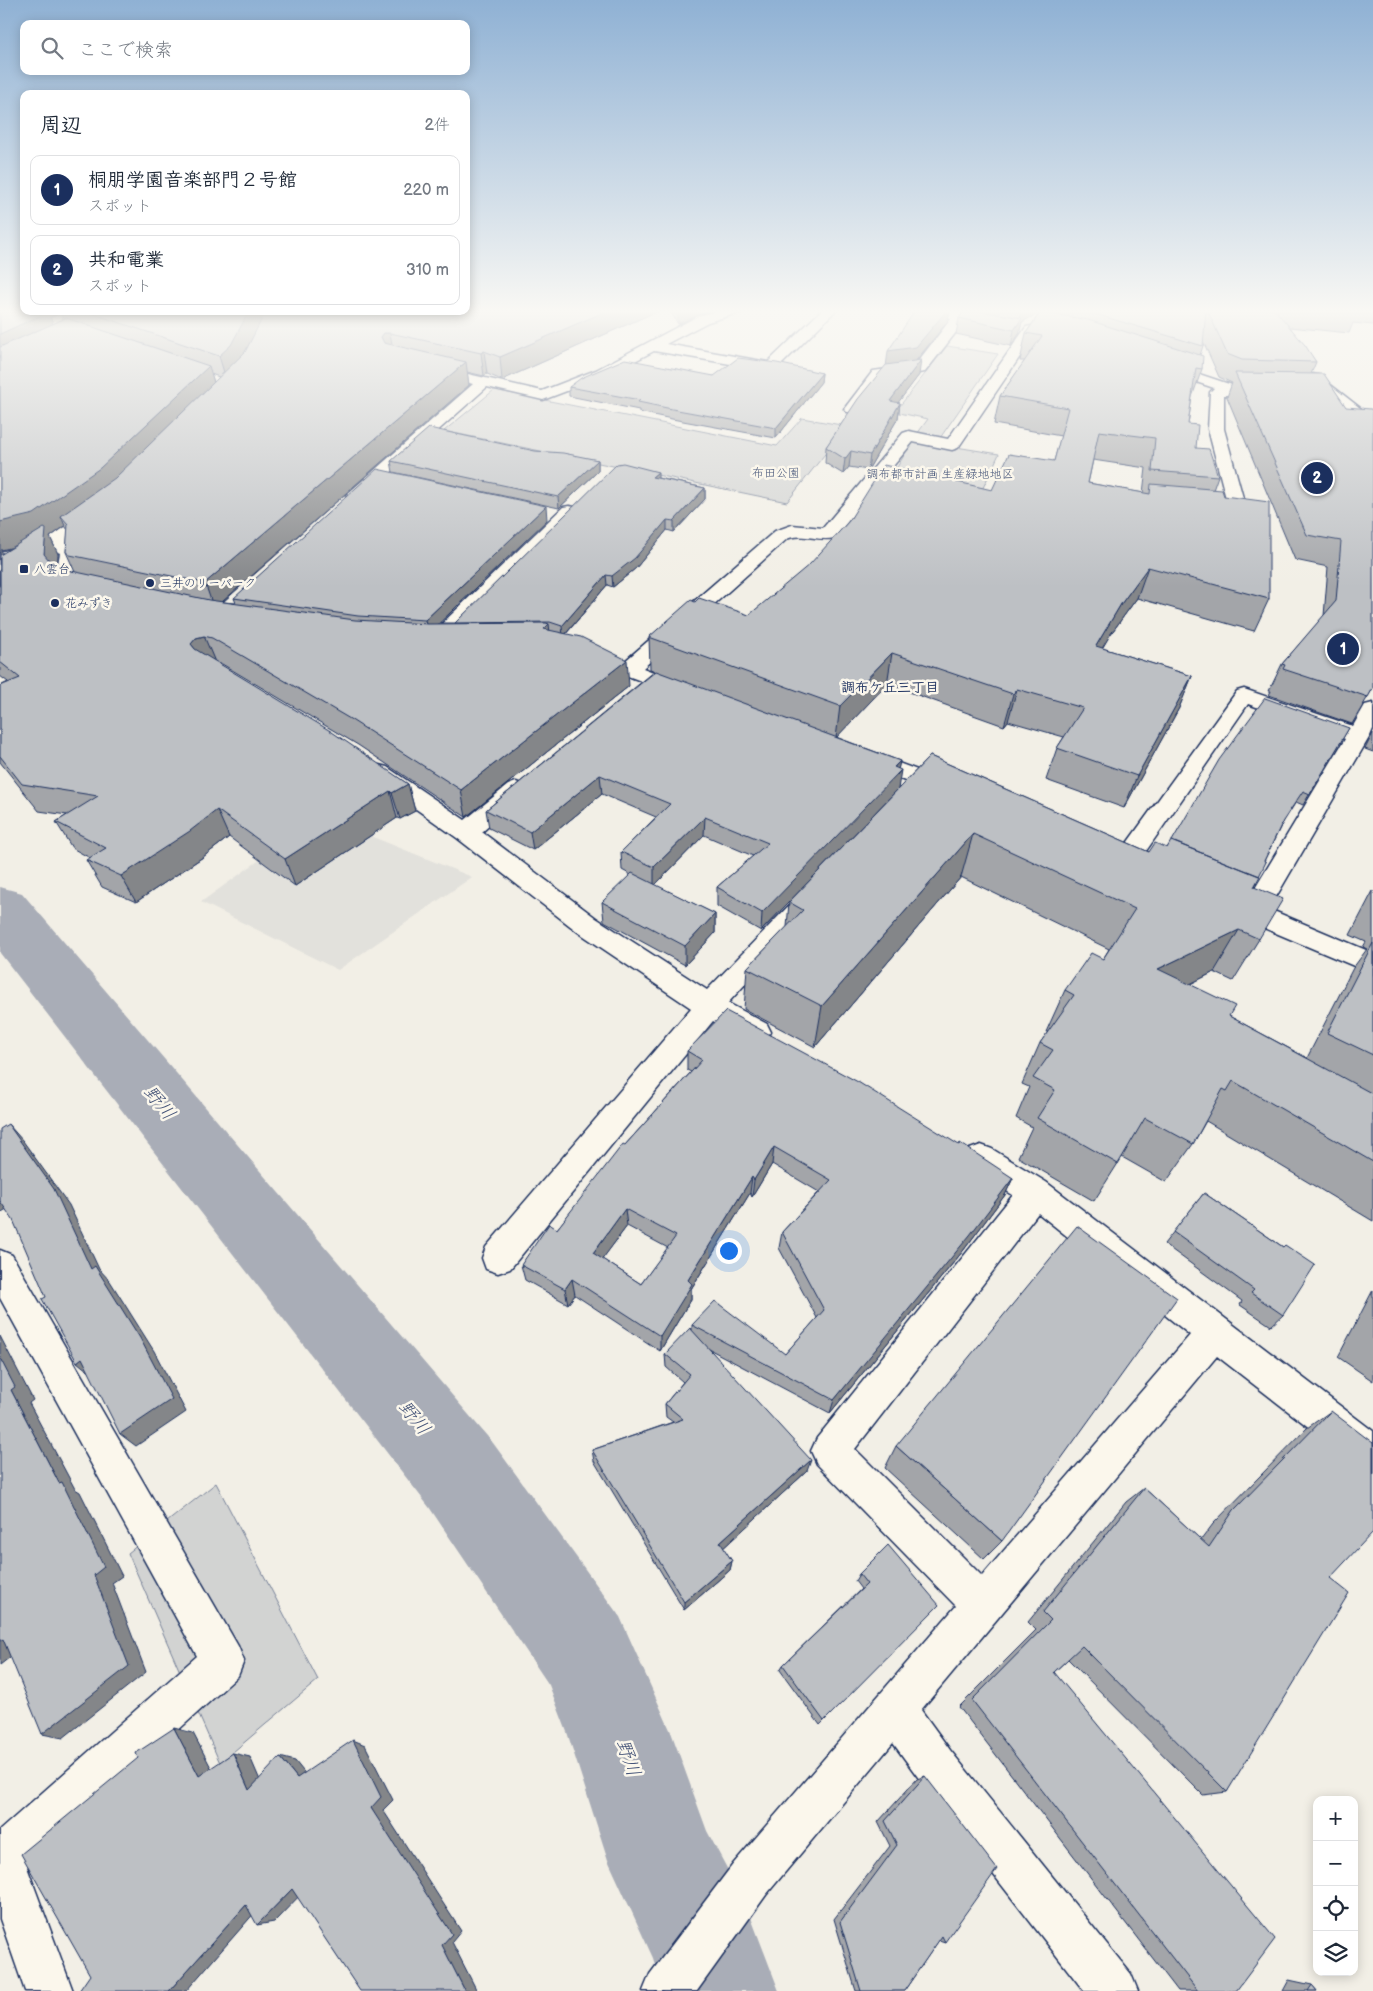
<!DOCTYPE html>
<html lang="ja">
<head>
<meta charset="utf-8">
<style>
  :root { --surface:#fff; --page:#f2f2f3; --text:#1f2937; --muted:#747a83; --line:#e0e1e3; --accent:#1b2f5e }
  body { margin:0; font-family:"Balsamiq Sans","Klee One",sans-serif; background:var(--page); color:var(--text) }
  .controls { position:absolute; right:15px; bottom:15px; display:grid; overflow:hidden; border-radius:10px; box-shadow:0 2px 12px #0003 }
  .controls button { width:45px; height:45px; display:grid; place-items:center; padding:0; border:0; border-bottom:1px solid var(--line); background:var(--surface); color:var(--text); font:25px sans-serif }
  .you { position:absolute; left:728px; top:1250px; width:18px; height:18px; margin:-12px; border:4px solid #fff; border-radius:50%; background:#1a73e8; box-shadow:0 0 0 8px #1a73e833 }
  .badge { display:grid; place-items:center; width:32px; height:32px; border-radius:50%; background:var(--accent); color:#fff; font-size:16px; font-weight:700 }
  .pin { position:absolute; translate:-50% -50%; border:2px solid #fff; box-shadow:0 1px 5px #0006 }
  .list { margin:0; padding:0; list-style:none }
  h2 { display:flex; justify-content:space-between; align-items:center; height:65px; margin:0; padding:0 20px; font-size:21px }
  h2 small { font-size:16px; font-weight:400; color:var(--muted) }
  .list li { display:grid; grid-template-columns:32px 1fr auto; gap:15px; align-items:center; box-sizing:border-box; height:70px; margin:0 10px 10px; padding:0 10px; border:1px solid var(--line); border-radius:10px }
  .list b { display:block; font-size:19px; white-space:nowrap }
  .list p { margin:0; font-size:16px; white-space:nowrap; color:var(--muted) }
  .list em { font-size:16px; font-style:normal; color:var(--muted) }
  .icon { flex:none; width:28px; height:28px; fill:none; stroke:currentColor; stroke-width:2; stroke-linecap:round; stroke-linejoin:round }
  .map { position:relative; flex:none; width:1373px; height:1991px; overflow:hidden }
  .search { position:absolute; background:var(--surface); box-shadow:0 2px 12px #0003; left:20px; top:20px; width:450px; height:55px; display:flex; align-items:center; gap:12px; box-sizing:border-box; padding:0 18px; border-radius:10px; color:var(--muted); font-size:19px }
  .panel { position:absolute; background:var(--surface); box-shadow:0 2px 12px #0003; left:20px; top:90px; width:450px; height:225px; border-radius:10px }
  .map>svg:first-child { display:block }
  .built { fill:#e2e1dc }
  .green { fill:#d2d3d2; stroke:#768198 }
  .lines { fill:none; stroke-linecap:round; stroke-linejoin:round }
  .river { fill:#a9adb7; fill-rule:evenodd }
  .minor-casing { stroke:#1b2f5e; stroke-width:3 }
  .major-casing { stroke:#1b2f5e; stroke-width:3 }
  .minor { fill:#fbf7ec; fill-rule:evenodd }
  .major { fill:#fbf7ec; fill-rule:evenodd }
  .wall { fill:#a3a5a9; stroke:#1b2f5e; fill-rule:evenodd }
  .shaded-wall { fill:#848689; stroke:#1b2f5e }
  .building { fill:#bdc0c4; stroke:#1b2f5e; fill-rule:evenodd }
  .poi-dot { fill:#1b2f5e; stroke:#fbf7ec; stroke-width:2 }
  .labels { text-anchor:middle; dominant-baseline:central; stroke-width:5; stroke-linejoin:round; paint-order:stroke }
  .far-park-label { font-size:12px; fill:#49587b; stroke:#fbf7ec }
  .far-poi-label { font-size:12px; fill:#1b2f5e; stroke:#fbf7ec; text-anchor:start }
  .far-neighbourhood-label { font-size:14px; font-weight:bold; fill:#1b2f5e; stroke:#fbf7ec }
  .near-water-label { font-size:19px; font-style:italic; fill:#465579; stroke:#fbf7ec }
</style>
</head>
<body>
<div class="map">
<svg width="1373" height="1991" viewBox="0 0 1373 1991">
  <rect width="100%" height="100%" fill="#f2efe6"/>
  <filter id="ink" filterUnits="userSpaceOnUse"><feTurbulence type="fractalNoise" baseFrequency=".02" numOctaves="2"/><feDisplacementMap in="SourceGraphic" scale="10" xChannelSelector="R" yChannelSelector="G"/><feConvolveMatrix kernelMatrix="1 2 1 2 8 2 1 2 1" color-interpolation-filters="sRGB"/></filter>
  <g filter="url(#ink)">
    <path class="built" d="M321 816 472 877 338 970 201 902Z"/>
    <path class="green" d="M947 346 998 354 940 438 917 434 928 419 895 412Z
      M494 390 777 446 802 418 847 426 787 502 444 431Z
      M913 440 999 454 973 509 882 493Z
      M216 1483 318 1680 220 1763 128 1553Z"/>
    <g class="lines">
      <path class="river" d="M0 887 22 893 493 1443 620 1617 671 1732 707 1831 745 1902 779 1991H663L653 1958 608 1860 567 1732 549 1685 429 1507 0 953Z"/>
      <g class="minor-casing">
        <path id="minor" d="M724 309H744L742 312 708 322 666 344 768 362 823 309H837L776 370 771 371 654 351 606 376 543 400 487 387 361 499H349L346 495 473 384 428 373 426 370 428 367 433 366 542 391 596 370 698 316Z
          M906 309C937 306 971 313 1001 320L1003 323 996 327 964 322 925 372 883 378 857 412H847L844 409 873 371 915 365 951 319 913 313Z
          M69 311H88L53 327H43L41 324 43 321Z
          M1031 326 1038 330 958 448 952 450 913 442 834 538C819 542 802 532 787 539L643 668 690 686 694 690 690 694 683 696 676 694 585 660 582 656 585 652 592 650 625 661 775 531 792 525 823 528 903 433 909 431 948 439 1026 327Z
          M1163 362 1232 385 1266 388 1273 392 1266 396 1224 395V429L1248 516 1245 520 1216 519 1213 515 1216 511 1229 510 1208 429 1210 392 1214 388 1158 369 1156 366Z
          M1313 374 1318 375 1373 418V431L1367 429 1308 381 1306 378Z
          M569 506 575 507 578 511 575 515 441 646 434 648 427 646 424 642 427 638 563 507Z
          M55 539C83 545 78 553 76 578L82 583 98 587 101 591 98 595C85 598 65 593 59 581 55 574 59 560 60 553L53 550 0 564V552Z
          M1244 689 1353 726 1365 705 1373 703V729L1370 736 1269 909 1373 953V974L1226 912 1222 905 1226 898 1235 896 1248 900 1345 739 1248 704 1135 867 1126 870 1117 867 1114 861 1237 691Z
          M866 751 955 784 959 789 955 794 947 797 858 763 855 758 858 753Z
          M379 765 387 767 465 820 508 785 516 782 524 785 528 790 524 795 482 832 596 918 707 990 803 891 812 888 821 891 825 897 728 1003 767 1024 771 1032 767 1040C748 1046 729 1030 713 1021L510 1269 498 1273 486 1269 482 1258 486 1247 691 1008 578 932 457 838 371 777 368 772 371 767Z
          M981 1145 992 1149 1046 1182 1373 1431V1473L1360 1467 1217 1356 921 1710 950 1750 1131 1974 1138 1991H1084L920 1780 893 1743 766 1895 697 1991H643L650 1974 734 1863 956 1606 817 1464 811 1451 817 1438 1013 1195 970 1169 966 1159 970 1149ZM1038 1213 1190 1335 982 1576 855 1449Z
          M0 1250 12 1255 238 1646 244 1661 238 1676 27 1867 73 1991H25L0 1919V1830L197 1656 0 1298Z"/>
      </g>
      <g class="major-casing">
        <path id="major" d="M98 508 104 509 107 513 104 517 7 583 0 585V571L92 509Z"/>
      </g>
      <use href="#minor" class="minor"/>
      <use href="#major" class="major"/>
    </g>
    <path class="wall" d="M0 309 24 311H466L662 309 502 380 487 374 484 376 467 372 469 385 223 602 236 603 234 598 547 520 439 623H455L658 478 705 488V499L674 532 667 530 636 568 613 587 607 585 566 634 629 686 466 817 358 745 222 664H219L408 784 415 811 400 819 397 818 295 886 229 837 203 857 136 902 102 887 86 860 90 858 72 848 56 822 67 815 39 811 0 762V686L8 682 0 676ZM60 312 63 319 53 324 50 317ZM211 374 219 377 214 382ZM65 526 68 530 66 552 75 572 57 567 58 554 50 537ZM12 548 2 554 1 550 5 549Z
      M669 309H712L678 324Z
      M916 309H1373V325L1353 323 1349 333 1290 327 1316 362 1311 374 1373 688 1352 724 1269 695 1271 691H1269L1282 664 1324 616 1328 567 1295 560 1227 397 1232 383 1219 377 1203 341V346L1200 355 1202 369 1192 397 1188 424 1196 448 1218 476 1213 490 1224 496 1269 599 1254 631 1137 598 1110 635 1102 648 1192 676 1179 708 1124 808 1046 780 1057 748 1064 737 1008 721 1004 726 887 684 836 737 900 761 898 769V789L761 931 717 906V887L753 856 704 835 655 885 715 914V933L685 965 604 921 602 902 631 875 622 870 621 852 656 817 602 794 533 850 489 828 486 810 655 671 650 669 649 637 695 602 749 615 992 490 1054 461 1061 436 994 424 1000 396 1025 361H1020L1026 333 1040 312 1022 322 1019 334 1011 346 956 334 959 318 965 311 950 309 948 321 916 361 919 375 898 402 900 403 898 418 868 470 849 467 843 474 825 463 826 447 887 365ZM1093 460 1146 468 1143 493 1088 483Z
      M822 373 821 382 776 438 672 419 639 412V410L569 396V387L714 376Z
      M535 451 598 460V471L559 508 393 472 391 461Z
      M1349 728 1303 805 1296 802 1281 826 1264 861 1254 887 1259 939 1233 981 1214 972 1190 984 1229 1016 1307 1058 1353 968 1367 949 1363 947 1366 942 1350 935 1373 891V1221L1206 1121 1193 1144 1166 1182 1122 1157 1094 1201 1018 1157 1032 1127 1016 1118 1029 1087 1022 1084 1040 1043 1048 1032H1046L1065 990 1103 959 1109 949 961 877 815 1047 744 1009 747 968 787 927 789 902 930 756 1149 852 1167 848 1172 841Z
      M1373 733V752L1365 749Z
      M687 1051 1013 1178 1005 1195 963 1251 830 1413 709 1349 807 1471 723 1548 732 1561 730 1570 684 1610 594 1461 592 1450 673 1422 666 1417 665 1404 683 1382 666 1367 665 1354 692 1330V1325L785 1354 817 1318 779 1248 782 1232 819 1192 772 1164 752 1197 750 1193 691 1289V1299L660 1351 575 1295 568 1304 525 1280 521 1265 557 1229 625 1145 691 1072 687 1070ZM627 1226 668 1248 641 1284 602 1259Z
      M1204 1193 1283 1247 1285 1245 1283 1315 1271 1326 1240 1305 1242 1301 1164 1244Z
      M1373 1290V1381L1338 1357Z
      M1331 1411 1330 1578 1227 1792 1203 1795 1068 1659 1054 1672 1236 1991H1178L959 1707 1036 1630 1028 1622 1126 1502 1144 1488 1201 1540 1213 1524 1307 1428Z
      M896 1446 1002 1541 984 1559 885 1468Z
      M888 1545 824 1721 820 1725 780 1670 783 1665 861 1589 855 1581 859 1574Z
      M925 1776 945 1942 939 1940 904 1991H856L834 1919 890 1846 878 1822 917 1779Z
      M1289 1980 1312 1985 1317 1991H1283Z"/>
    <path class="shaded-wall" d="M611 309H662L502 380 500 357Z
      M678 309H712L678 324Z
      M948 309H950L948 321 914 363 886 367 888 351Z
      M1022 309H1045L1044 310 1022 322 1019 334 1011 346 1014 330 1019 323Z
      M44 311H60V312L50 317 57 334 0 362V334Z
      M249 311H267L237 368 226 379 219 356Z
      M384 333H390L394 355 389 356 381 337Z
      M484 351 487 374 484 376 481 353Z
      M921 360 919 375 888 416 890 401Z
      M466 362 469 385 214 609 205 583Z
      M209 366 216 389 111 493 61 516 65 526 50 537 58 554 57 580 44 554 45 540 1 550 8 564 0 570V522Z
      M822 373 821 382 776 438V428Z
      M900 403 898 418 868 470 870 455Z
      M851 451 849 467 843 474 845 459Z
      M598 460V471L559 508 558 497Z
      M658 472V482L652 477Z
      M705 488V499L674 532V521Z
      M546 506 547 520 428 634 425 620Z
      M667 520V530L636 568 613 587 612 576Z
      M1148 567 1137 598 1110 635 1085 678 1096 646 1121 604Z
      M606 575 607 585 563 637 562 626Z
      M549 624 552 650 544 629Z
      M204 636 215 662 206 664 191 644 196 638Z
      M892 653 887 684 836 738 840 706Z
      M627 660 629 686 466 817 461 790Z
      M1192 676 1179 708 1124 808 1137 776Z
      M1017 689 1008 721 1004 726 1013 694Z
      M900 761 897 775 901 770 898 789 761 931 762 913Z
      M600 775 602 794 533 850 530 832Z
      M408 784 415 811 400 819 392 793Z
      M390 791 397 818 295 886 285 859Z
      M217 810 229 837 203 857 136 902 121 876Z
      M705 817 704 835 654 886V867Z
      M973 834 961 877 815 1047 822 1006Z
      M715 914V933L685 965V946Z
      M1239 930 1214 972 1136 1011 1158 969Z
      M8 1124 23 1141 69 1205 99 1269 110 1281 154 1351 186 1412 136 1446 120 1434 91 1269Z
      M774 1147 772 1164 752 1197 754 1180Z
      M752 1177 750 1193 691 1289V1299L660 1351V1336L688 1280Z
      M1013 1178 1005 1195 963 1251 830 1413 834 1400Z
      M0 1198 10 1207 0 1213Z
      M625 1209 627 1226 595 1269 593 1253Z
      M572 1279 575 1295 568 1304 565 1289Z
      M0 1336 33 1400 29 1403 75 1489 80 1492 122 1576 112 1583 146 1672 63 1738 42 1734 59 1483 11 1390 0 1358Z
      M82 1358 93 1375 77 1362Z
      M811 1460 807 1471 719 1552 720 1542Z
      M732 1561 730 1570 684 1610V1602Z
      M3 1639 24 1646 0 1665V1641Z
      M174 1728 193 1733 217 1779 199 1776Z
      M353 1740 365 1745 393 1800 383 1810 461 1931 452 1942 477 1991H465L371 1808Z
      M233 1753 250 1757 265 1792 249 1790Z
      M280 1757 295 1761 311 1781 297 1778Z
      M307 1888 274 1922 257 1925 292 1889Z
      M263 1903 186 1991H169L246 1905Z"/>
    <path class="building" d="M0 309H24V311H46L48 312 0 334Z
      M466 309H611L500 357 484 351 481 353 390 333H384L381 337 384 343 466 362 205 583 70 555 66 552 68 524 61 516 115 478 245 352 266 311H466Z
      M916 309H948L916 347 888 351Z
      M966 309H968L1022 318 1014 330 959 318Z
      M1068 309H1206L1203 346 1095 314Z
      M1207 309H1274L1305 345 1316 362 1242 360 1227 354Z
      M1335 309H1358L1359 311Z
      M85 311H249L231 345 219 356Z
      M1041 312 1088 320 1203 356 1202 369 1196 368 1188 424 1198 425 1196 448 1209 449 1218 476 1152 471 1155 438 1099 431 1088 483 1150 494 1151 484 1222 490 1224 496 1269 502V599L1148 567 1121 604 1096 646 1192 676 1137 776 1057 748 1083 708 1017 689 1013 694 892 653 840 706 649 637 691 600 695 602 699 598 749 615 810 564 849 521 884 465 992 490 1009 454 1054 461 1068 408 1000 396 1042 336 1026 333Z
      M66 318 209 366 100 468 34 514 0 522V347Z
      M738 358 777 363 822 373 776 428 672 409 638 402 640 400 569 387 581 378 625 359 714 376Z
      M921 360 890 401 900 403 870 455 851 451 845 459 826 447 858 399 886 365Z
      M1235 373 1324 374 1346 407 1371 409 1373 412V688L1368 697 1283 669 1285 665 1282 664 1336 601 1341 541 1307 535Z
      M429 428 535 451 563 453 598 460 558 497 391 461Z
      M623 463 658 472 652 477 705 488 674 521 667 520 635 558 612 576 606 575 562 626 550 622 455 623 617 464Z
      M377 469 546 506 425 620 358 616 234 598Z
      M44 528 46 529 44 554 54 566 62 569 209 600 355 620 428 624 546 623 549 624 544 629 581 637 627 660 461 790 350 719 212 638 204 636 196 638 191 644 195 649 332 732 408 784 392 793 390 791 285 859 217 810 190 831 121 876 86 860 106 848 56 822 98 796 22 784 0 756V686L20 678 0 662V555Z
      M656 671 900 761 894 767 901 770 762 913 717 887 768 843 705 817 654 867 621 852 670 804 600 775 530 832 486 810Z
      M1265 698 1349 728 1310 794 1303 791 1283 821 1264 861 1266 862 1259 876 1172 841 1219 760Z
      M930 756 1149 852 1155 843 1167 848 1171 841 1260 876 1254 887 1283 899 1259 939 1239 930 1158 969 1235 1006 1229 1016 1373 1094V1162L1233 1081 1227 1091 1223 1089 1193 1144 1145 1118 1118 1164 1037 1118 1055 1090 1033 1078 1053 1050 1040 1043 1074 995 1065 990 1091 953 1103 959 1135 909 973 834 822 1006 747 968 803 910 789 902Z
      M632 873 715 914 685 946 602 902Z
      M1373 943V1055L1327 1033Z
      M726 1011 858 1082 959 1145 960 1143 1013 1178 970 1235 834 1400 692 1325 715 1301 785 1354 824 1310 782 1232 831 1180 774 1147 754 1180 752 1177 688 1280 692 1284 660 1336 572 1279 565 1289 521 1265 549 1224 557 1229 623 1144 625 1145 702 1060 687 1051ZM625 1209 676 1236 641 1284 593 1253Z
      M8 1124 54 1189 91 1269 95 1266 140 1338 172 1399 120 1434 82 1358 77 1362 42 1299 46 1297 13 1220 0 1201V1129Z
      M1204 1193 1283 1247 1285 1245 1315 1265 1283 1315 1251 1293 1254 1290 1173 1232Z
      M1077 1226 1177 1298 1002 1541 896 1446Z
      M690 1328 811 1460 720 1542 732 1561 684 1602 592 1450 683 1419 665 1404 690 1374 665 1354Z
      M0 1358 15 1387 11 1390 59 1483 62 1482 104 1567 94 1575 129 1666 42 1734 3 1639 0 1641Z
      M1331 1411 1373 1443V1532L1330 1578 1349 1593 1227 1792 1082 1646 1054 1672 1275 1939 1236 1991H1198L972 1700 1051 1620 1043 1612 1144 1488 1209 1547 1234 1510Z
      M888 1545 939 1605 824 1721 783 1665 867 1584 859 1574Z
      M174 1728 199 1776 233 1753 249 1790 280 1757 297 1778 353 1740 381 1797 371 1808 452 1934 442 1945 465 1991H360L292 1889 257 1925 246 1905 169 1991H79L90 1975 21 1854 138 1758 136 1753Z
      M925 1776 997 1869 945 1942 942 1936 904 1991H861L840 1922 897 1845 885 1821Z
      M1312 1985 1317 1991H1308Z"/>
  </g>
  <linearGradient id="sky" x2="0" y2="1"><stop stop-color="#8fb1d4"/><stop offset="0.53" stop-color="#f9f8f4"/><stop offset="1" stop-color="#f9f8f4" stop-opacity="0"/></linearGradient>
  <rect width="1373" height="587" fill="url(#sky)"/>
  <g class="poi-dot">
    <rect x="19" y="564" width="10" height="10" rx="2.5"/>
    <circle cx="150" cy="583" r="5"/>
    <circle cx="55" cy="603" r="5"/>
  </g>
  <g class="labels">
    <g class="far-park-label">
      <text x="776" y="473">布田公園</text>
      <text x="940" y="474">調布都市計画 生産緑地地区</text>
    </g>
    <g class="far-poi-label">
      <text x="34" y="569">八雲台</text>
      <text x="160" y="583">三井のリーパーク</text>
      <text x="65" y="603">花みずき</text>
    </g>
    <g class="far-neighbourhood-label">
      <text x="890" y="687">調布ケ丘三丁目</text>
    </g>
    <g class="near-water-label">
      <text transform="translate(159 1103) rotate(51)">野川</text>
      <text transform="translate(414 1418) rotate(51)">野川</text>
      <text transform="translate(628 1758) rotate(71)">野川</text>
    </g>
  </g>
</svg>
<div class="controls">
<button>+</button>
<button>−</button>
<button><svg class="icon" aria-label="locate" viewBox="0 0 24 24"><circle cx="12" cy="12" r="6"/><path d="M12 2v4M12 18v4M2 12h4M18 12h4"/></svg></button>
<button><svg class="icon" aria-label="layers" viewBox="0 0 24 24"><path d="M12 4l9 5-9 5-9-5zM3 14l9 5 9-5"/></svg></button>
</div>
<div class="you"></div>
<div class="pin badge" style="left:1343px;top:649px">1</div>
<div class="pin badge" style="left:1317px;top:478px">2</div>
<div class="search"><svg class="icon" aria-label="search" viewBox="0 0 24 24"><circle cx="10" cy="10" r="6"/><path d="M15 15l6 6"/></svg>ここで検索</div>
<section class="panel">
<h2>周辺<small>2件</small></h2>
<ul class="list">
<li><span class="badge">1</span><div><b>桐朋学園音楽部門２号館</b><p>スポット</p></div><em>220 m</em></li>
<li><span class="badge">2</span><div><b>共和電業</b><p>スポット</p></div><em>310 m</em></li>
</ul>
</section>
</div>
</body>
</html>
